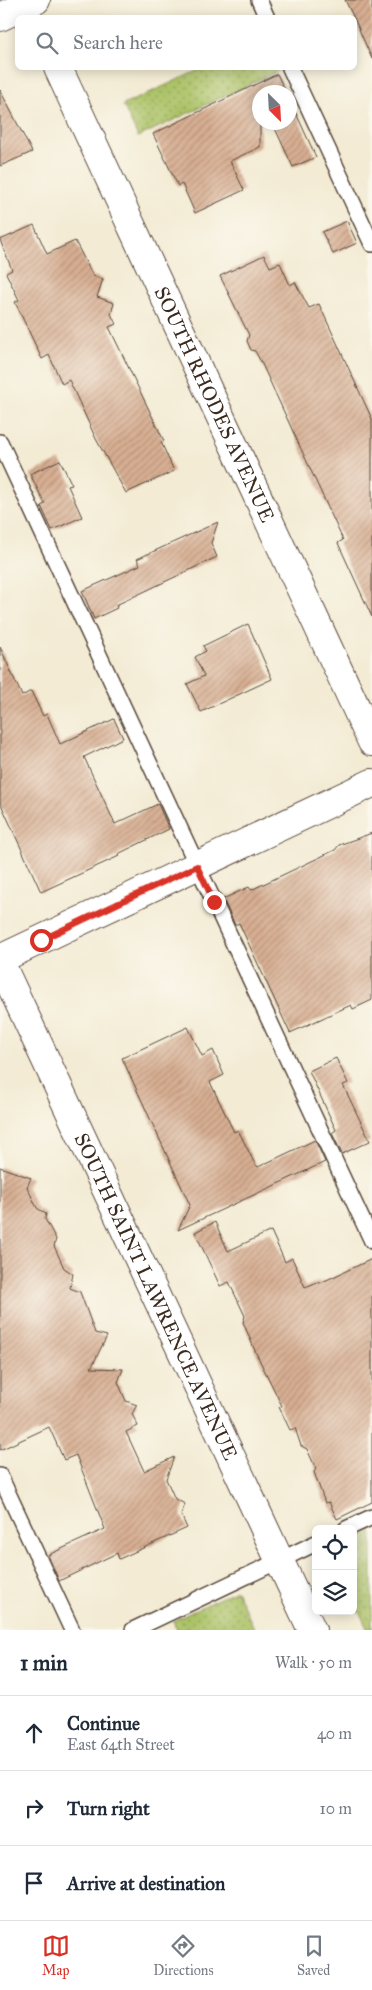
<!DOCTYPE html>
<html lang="en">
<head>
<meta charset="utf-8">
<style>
  :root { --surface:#fff; --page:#f2f2f3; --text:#1f2937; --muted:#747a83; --line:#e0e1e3; --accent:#d93025 }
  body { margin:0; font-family:"IM FELL Great Primer",serif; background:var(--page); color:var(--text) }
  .controls { position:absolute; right:15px; bottom:15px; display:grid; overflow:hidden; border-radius:8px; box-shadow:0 2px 12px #0003 }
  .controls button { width:45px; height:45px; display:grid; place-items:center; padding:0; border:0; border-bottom:1px solid var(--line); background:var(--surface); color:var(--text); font:25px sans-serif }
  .compass { position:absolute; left:252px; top:85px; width:45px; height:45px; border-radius:50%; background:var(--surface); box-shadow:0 2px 12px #0003; rotate:156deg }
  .stop { position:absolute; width:15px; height:15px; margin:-11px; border:4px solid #d93025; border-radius:50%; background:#fff }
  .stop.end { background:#d93025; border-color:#fff; box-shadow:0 1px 5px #0008 }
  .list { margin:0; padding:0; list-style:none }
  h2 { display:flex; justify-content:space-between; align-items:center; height:65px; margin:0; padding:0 20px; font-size:21px }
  h2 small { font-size:16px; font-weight:400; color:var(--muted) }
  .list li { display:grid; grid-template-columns:32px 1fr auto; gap:15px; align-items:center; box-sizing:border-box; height:75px; padding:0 20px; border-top:1px solid var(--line) }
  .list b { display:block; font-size:19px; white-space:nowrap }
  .list p { margin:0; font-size:16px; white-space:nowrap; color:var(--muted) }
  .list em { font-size:16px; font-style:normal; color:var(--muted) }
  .icon { flex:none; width:28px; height:28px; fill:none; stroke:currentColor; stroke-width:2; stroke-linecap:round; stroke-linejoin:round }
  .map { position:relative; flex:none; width:372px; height:1630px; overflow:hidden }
  .search { position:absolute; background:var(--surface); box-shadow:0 2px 12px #0003; left:15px; right:15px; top:15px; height:55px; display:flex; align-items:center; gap:12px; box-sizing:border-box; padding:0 18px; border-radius:8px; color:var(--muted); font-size:19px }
  .sheet { height:290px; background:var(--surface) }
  nav { display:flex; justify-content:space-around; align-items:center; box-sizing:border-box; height:70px; border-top:1px solid var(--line); background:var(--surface); font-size:14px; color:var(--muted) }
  nav a { display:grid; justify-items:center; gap:2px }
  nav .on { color:var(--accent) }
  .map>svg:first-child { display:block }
  .grass { fill:url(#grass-dots); stroke:#747642 }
  .building { fill:url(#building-hatch) }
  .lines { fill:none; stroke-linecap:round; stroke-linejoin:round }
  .lane-casing { stroke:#574739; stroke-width:18 }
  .street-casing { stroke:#574739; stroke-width:30 }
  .lane { stroke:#fff; stroke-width:15 }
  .street { stroke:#fff; stroke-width:28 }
  .route { stroke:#d93025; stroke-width:6 }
  .labels { text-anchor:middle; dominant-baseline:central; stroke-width:5; stroke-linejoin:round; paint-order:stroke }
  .street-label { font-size:20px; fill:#3b2a1e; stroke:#fbf7ec }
</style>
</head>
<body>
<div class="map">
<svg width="372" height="1630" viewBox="0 0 372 1630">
  <defs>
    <pattern id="grass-dots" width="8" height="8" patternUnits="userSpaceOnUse" patternTransform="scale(1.25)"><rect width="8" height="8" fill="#acc267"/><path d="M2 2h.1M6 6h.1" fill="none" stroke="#8d9e54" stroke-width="1.8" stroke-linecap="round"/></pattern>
    <pattern id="building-hatch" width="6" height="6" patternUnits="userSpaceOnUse" patternTransform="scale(1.25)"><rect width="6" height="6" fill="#d8af93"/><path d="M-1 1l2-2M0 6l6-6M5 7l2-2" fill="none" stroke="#b08f77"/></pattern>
  </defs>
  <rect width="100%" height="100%" fill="#fbf7ec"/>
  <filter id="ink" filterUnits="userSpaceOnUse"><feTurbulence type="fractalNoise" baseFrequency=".02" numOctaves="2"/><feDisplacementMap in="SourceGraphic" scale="10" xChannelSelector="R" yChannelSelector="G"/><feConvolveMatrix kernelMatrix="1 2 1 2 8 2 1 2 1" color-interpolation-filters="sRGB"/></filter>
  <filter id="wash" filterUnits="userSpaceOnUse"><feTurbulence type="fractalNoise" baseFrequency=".0096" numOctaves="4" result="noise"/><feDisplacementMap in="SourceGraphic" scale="20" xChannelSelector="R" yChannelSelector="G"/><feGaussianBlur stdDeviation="1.12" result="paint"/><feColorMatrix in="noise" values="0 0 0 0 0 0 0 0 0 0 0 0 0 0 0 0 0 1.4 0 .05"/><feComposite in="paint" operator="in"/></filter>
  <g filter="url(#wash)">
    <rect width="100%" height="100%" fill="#f3ebd4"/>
    <path class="grass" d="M203 68H281L282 69 138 137 123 105Z
      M372 1526V1630H368L353 1599V1534Z
      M236 1590 255 1630H177L173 1621Z"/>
    <g id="blocks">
      <path class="building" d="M345 0H372V59L354 18Z
        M277 74 286 92H260V147L230 161 244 190 195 213 182 184 178 186 153 134Z
        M0 90 32 152 0 166Z
        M290 100 316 157 293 167 272 122H290Z
        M347 221 357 243 333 254 322 232Z
        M34 225 47 254 75 241 93 276 103 279 97 297 114 303 111 314 116 324 109 327 164 441 161 442 174 471 126 493 96 439 69 380 62 384 49 355 42 359 15 302 19 300 6 273 12 270 0 240Z
        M264 255 270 267 280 263 290 285 295 282 309 308 319 304 372 419V617L338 543 343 540 261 362 255 351 251 350 247 341 249 335 220 276Z
        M60 460 72 485 68 486 82 517 52 530 41 506 45 504 30 474Z
        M218 522 211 543 217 557 116 605 117 608 94 619 82 591 140 565 137 559Z
        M248 624 272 679 201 712 187 684 204 676 195 657 206 651 203 646Z
        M0 647 22 696 31 691 43 716 47 714 60 744 114 719 123 738 84 757 115 824 158 804 169 829 118 854 119 856 41 892 0 802Z
        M372 833V1000L353 1009 351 1005 290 1033 239 923 235 925 223 899 249 887 251 890 335 850 339 845Z
        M188 1027 202 1056 213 1050 224 1075 210 1082 234 1132 238 1130 255 1164 258 1167 315 1140 325 1162 178 1230 190 1205 122 1058Z
        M336 1058 348 1083 343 1085 370 1141 342 1154 332 1133 336 1130 309 1071Z
        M0 1167 31 1178 27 1187 37 1208 46 1214 45 1219 56 1239 54 1246 64 1268 73 1274 70 1288 80 1292 95 1333 107 1336 91 1368 123 1369 118 1382 126 1401 137 1405 132 1414 138 1426 126 1432 144 1471 174 1457 166 1479 175 1499 185 1504 181 1515 187 1528 119 1559 117 1553 59 1581 48 1555 105 1529 76 1455 64 1460 49 1427 0 1450Z
        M215 1222 228 1251 271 1231 285 1262 292 1258 305 1287 320 1281V1283L372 1259V1502L337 1519 329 1502 325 1503 314 1472 316 1469 307 1449 301 1446 295 1428 290 1430 279 1407 282 1406 256 1353 243 1322 245 1316 229 1282 220 1286 195 1232Z"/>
    </g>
  </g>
  <g filter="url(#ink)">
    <use href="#blocks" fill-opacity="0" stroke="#574739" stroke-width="1"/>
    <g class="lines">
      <g class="lane-casing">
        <path id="lane" d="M259 0 267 18
          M290 68 372 244
          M0 442 372 1241
          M0 1476 72 1630
          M346 1529 372 1517
          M133 1630 316 1543"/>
      </g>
      <g class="street-casing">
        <g id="street">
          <path d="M0 17 36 0"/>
          <path id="s1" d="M58 68 372 742"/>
          <path d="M0 959 372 783"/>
          <path id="s2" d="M0 962 312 1630"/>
        </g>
      </g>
      <use href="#lane" class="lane"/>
      <use href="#street" class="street"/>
    </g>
  </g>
  <g class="lines" filter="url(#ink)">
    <path class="route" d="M41 940 197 866 214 902"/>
  </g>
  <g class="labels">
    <g class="street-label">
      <text stroke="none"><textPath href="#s1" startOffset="371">SOUTH RHODES AVENUE</textPath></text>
      <text stroke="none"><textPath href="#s2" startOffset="369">SOUTH SAINT LAWRENCE AVENUE</textPath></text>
    </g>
  </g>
</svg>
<div class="controls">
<button><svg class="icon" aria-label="locate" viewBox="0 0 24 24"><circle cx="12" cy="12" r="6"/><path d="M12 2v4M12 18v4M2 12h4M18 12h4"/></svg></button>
<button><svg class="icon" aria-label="layers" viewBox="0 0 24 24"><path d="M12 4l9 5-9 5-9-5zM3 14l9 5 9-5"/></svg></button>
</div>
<svg class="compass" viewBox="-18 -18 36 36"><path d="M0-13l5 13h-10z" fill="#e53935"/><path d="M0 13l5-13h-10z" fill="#747a83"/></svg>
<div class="stop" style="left:41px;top:940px"></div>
<div class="stop end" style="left:214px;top:902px"></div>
<div class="search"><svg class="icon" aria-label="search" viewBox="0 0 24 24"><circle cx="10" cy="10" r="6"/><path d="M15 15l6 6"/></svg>Search here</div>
</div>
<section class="sheet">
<h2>1 min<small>Walk · 50 m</small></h2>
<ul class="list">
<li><svg class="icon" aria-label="ahead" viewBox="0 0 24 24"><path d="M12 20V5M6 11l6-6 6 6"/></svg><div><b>Continue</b><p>East 64th Street</p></div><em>40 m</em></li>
<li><svg class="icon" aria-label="right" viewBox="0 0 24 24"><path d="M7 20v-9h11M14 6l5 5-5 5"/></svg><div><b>Turn right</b></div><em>10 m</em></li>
<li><svg class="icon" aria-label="arrive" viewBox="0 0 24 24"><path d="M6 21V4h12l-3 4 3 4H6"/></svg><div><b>Arrive at destination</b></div></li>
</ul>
</section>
<nav>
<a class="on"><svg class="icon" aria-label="map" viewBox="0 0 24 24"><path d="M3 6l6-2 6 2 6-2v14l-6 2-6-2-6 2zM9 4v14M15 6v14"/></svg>Map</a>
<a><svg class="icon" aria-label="directions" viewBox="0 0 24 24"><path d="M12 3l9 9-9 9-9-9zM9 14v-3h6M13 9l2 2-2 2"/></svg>Directions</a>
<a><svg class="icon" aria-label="saved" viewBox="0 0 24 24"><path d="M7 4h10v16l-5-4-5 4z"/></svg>Saved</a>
</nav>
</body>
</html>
